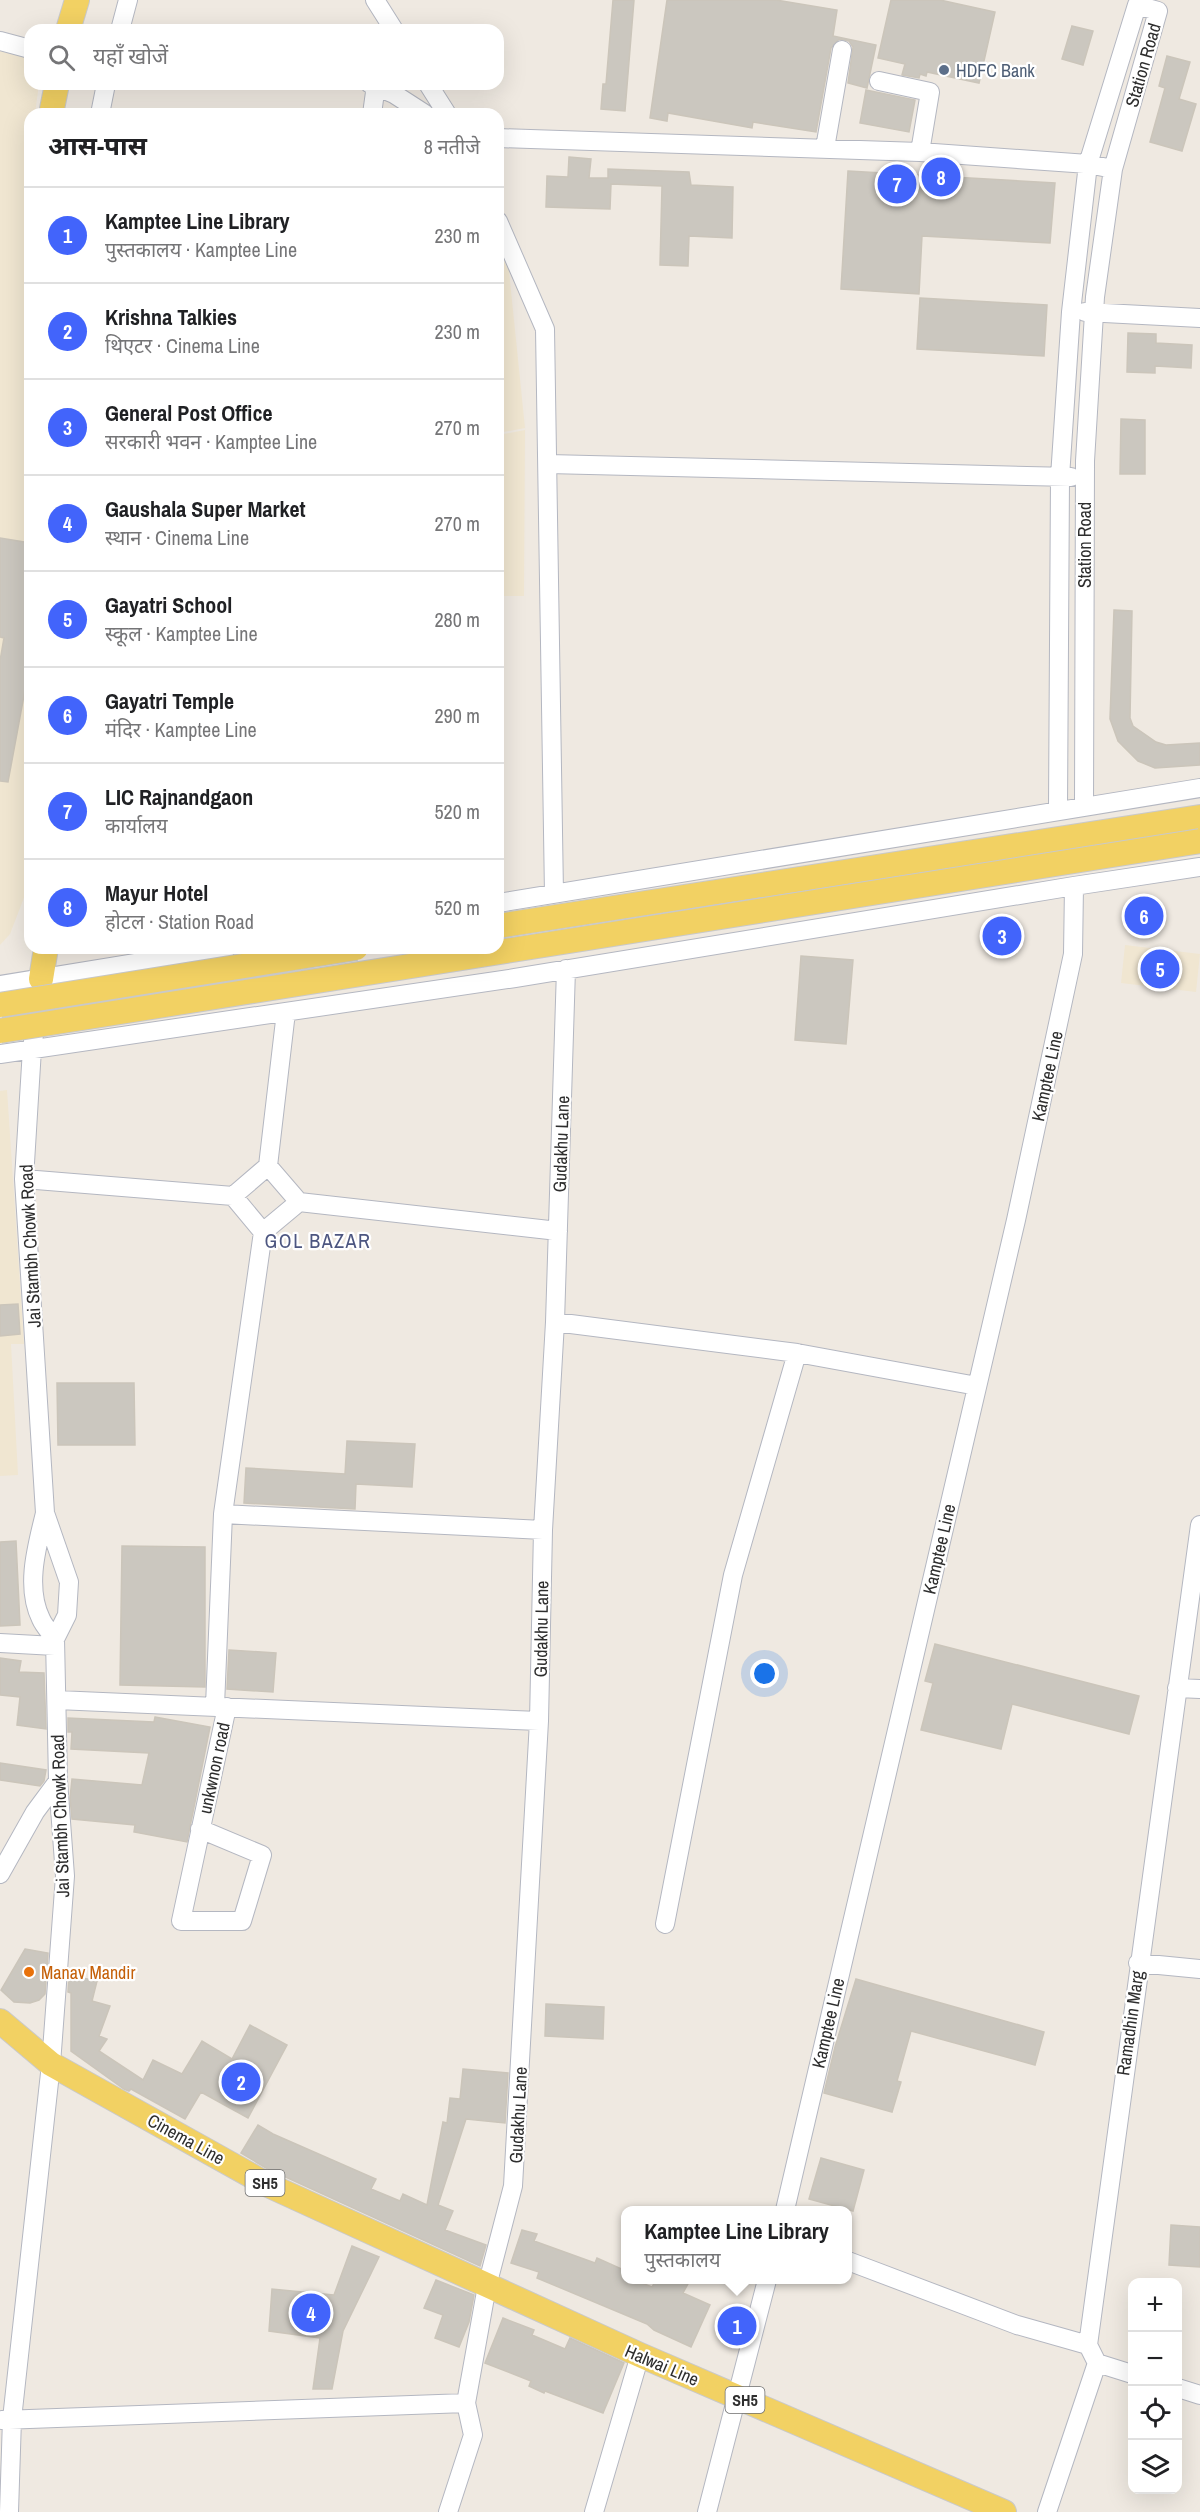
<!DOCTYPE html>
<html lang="hi">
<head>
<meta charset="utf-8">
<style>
  :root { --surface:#fff; --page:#f6f6f6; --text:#202124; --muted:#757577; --line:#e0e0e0; --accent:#4264fb }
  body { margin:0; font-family:"Archivo Narrow","Noto Sans Devanagari",sans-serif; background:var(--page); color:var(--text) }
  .controls { position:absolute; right:18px; bottom:18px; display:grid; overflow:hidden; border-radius:12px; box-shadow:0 6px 24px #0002 }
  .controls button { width:54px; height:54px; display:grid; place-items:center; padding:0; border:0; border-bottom:2px solid var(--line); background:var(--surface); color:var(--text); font:30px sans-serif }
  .you { position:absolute; left:765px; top:1674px; width:21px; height:21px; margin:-15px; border:4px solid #fff; border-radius:50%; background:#1a73e8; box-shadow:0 0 0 9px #1a73e833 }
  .badge { display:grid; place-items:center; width:39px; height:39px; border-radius:50%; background:var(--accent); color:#fff; font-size:20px; font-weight:700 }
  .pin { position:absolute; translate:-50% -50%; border:3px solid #fff; box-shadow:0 2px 6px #0006 }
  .popup { position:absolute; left:621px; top:2206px; width:231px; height:78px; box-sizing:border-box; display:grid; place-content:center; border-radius:12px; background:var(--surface); filter:drop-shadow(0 2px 4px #0005); font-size:20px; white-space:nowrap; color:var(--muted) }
  .popup b { font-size:22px; color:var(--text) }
  .popup::after { content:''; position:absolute; left:50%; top:100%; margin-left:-12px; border:12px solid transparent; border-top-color:var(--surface) }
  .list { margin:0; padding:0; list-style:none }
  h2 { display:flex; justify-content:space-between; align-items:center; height:78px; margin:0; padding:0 24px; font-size:26px }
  h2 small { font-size:20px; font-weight:400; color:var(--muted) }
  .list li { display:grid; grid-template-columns:39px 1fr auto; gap:18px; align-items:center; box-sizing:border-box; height:96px; padding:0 24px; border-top:2px solid var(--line) }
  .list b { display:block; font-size:22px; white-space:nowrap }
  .list p { margin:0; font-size:20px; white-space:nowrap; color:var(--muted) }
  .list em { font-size:20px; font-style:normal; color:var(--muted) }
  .icon { flex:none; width:33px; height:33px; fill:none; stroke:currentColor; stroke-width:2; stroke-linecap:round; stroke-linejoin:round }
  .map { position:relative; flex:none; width:1200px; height:2512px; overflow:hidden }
  .search { position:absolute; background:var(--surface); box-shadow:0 6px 24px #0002; left:24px; top:24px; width:480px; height:66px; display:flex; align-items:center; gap:15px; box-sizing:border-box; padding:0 21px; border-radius:18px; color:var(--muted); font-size:22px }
  .panel { position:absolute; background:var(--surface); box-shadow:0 6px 24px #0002; left:24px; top:108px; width:480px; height:846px; border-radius:18px }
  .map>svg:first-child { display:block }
  .education { fill:#f0e6d1 }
  .building { fill:#cbc7bf; stroke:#cbc5ba; stroke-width:1.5 }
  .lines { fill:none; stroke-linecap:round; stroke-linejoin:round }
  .minor-casing { stroke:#b4b7c1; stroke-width:20 }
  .major-casing { stroke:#c9c9c9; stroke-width:26 }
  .minor { stroke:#fff; stroke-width:18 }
  .major { stroke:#f2d163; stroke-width:24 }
  .major-bridge-casing { stroke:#c9c9c9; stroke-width:26; stroke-linecap:butt }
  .major-bridge { stroke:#f2d163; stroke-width:24 }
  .service-dot { fill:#5c6f8a; stroke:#fff; stroke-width:2 }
  .food-dot { fill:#e8710a; stroke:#fff; stroke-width:2 }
  .labels { text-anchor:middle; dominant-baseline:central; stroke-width:4.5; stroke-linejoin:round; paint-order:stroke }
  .shield { fill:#fff; stroke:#6d6d6d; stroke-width:1.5 }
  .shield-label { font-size:16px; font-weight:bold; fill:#2e2e2e }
  .street-label { font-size:18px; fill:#2e2e2e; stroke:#fff }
  .service-label { font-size:18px; fill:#4e5e75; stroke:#fff; text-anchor:start }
  .food-label { font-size:18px; fill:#c56008; stroke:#fff; text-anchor:start }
  .neighbourhood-label { font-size:20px; letter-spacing:1.5px; fill:#4d5680; stroke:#fff }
</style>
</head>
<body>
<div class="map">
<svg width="1200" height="2512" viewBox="0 0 1200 2512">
  <rect width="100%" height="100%" fill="#efe9e1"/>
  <path class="education" d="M0 51 30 59V84H39L35 114H30V160L25 205 30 240V882L10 934 0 945Z
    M498 249 509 271 525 428 498 433Z
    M525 430 524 596H498V435Z
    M1125 945 1200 954 1196 992 1121 983Z
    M7 1090 24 1344H11L18 1475 0 1476V1091Z"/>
  <path class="building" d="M613 0H634L625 111 601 109 603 84H606Z
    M667 0H776L837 10 833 36 876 45 867 88 848 83 853 47 849 41 839 39 831 48 816 132 753 122 752 128 668 113 667 121 650 118Z
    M891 0H940L995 12 979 83 927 72 926 76 920 74 919 78 902 75 905 64 878 58Z
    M1072 26 1093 31 1083 65 1062 59Z
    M1167 56 1190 62 1179 99 1196 104 1182 151 1150 142 1165 88 1159 86Z
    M866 90 915 100 909 132 860 123Z
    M569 157 591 159 589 178H608V169L689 172 691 185 733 187 732 238 689 236 688 266 660 265 662 186 611 184 610 209 546 207 547 176 568 177Z
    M848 171 1055 183 1050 243 922 236 919 294 841 289Z
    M920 298 1047 305 1044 356 917 349Z
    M1128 333 1156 334V343L1192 345 1191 368 1155 366V373L1127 372Z
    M1121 419 1145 420V474H1120Z
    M0 538 30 543V663L8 782 0 781V661L4 638 0 637Z
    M1114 610 1132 611 1130 718 1133 726 1156 742 1166 745 1200 743V765L1155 768 1138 761 1118 741 1110 719Z
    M801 956 853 960 846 1044 795 1040Z
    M18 1304 20 1334 0 1336V1305Z
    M57 1383H134L135 1445H58Z
    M347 1441 415 1444 412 1487 356 1484 355 1509 244 1503 246 1468 345 1474Z
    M16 1541 20 1625 0 1626V1542Z
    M122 1546 205 1547V1687L120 1685Z
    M935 1644 1139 1696 1129 1734 1012 1704 1001 1749 921 1730 933 1683 925 1681Z
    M229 1650 276 1653 273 1692 227 1689Z
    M0 1658 21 1661 19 1672 44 1673 46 1729 17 1725 20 1697 0 1695Z
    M155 1717 210 1727 187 1842 134 1832 135 1825 72 1819 70 1798 72 1779 142 1785 149 1753 71 1749 72 1732H68V1718L154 1722Z
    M0 1763 46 1770 44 1781 40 1786 0 1780Z
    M25 1949 48 1953 45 1994 39 2000 30 2003 14 2002 1 1990Z
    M69 1975 97 1981 92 2001 110 2006 99 2036 107 2039 99 2051 143 2080 153 2060 182 2074 202 2041 232 2059 250 2025 287 2045 248 2118 201 2092 185 2119 131 2089 129 2091 124 2089 71 2051V1993L68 1992Z
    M856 1979 1044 2032 1035 2065 911 2031 897 2081 901 2082 892 2112 824 2093 835 2047Z
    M546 2004 604 2007 603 2039 545 2036Z
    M463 2069 508 2073 505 2123 466 2119 438 2205 453 2211 445 2230 486 2245 480 2266 266 2168 241 2153 258 2125 273 2134 376 2179 371 2189 400 2201 403 2194 427 2205 443 2122 447 2123 450 2098 460 2099Z
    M821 2158 864 2170 853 2211 809 2199Z
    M1171 2225 1200 2227V2267L1169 2265Z
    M522 2230 537 2234 534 2241 595 2263 597 2258 626 2271V2280H634L652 2287 656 2280H690L683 2293 710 2305 691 2347 654 2330 647 2324 537 2278 539 2272 511 2263Z
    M352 2246 379 2257 343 2331 332 2389H313L320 2338 269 2331 272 2289 334 2295Z
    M436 2280 474 2295 469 2322 459 2347 435 2338 443 2315 424 2308Z
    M503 2318 534 2330 532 2335 565 2349 570 2338 624 2363 603 2413 545 2391 544 2393 529 2386 531 2381 485 2363Z"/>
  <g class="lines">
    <g class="minor-casing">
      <path id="minor" d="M375 0 394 30
        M120 30 128 0
        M0 41 30 49
        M879 81 930 92 920 152
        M370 84 394 94 425 114
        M428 84 447 114
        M100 114 106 84
        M372 114 376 85
        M498 138 920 152 1088 164 1113 169
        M825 148 842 50
        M498 221 545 329 554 894
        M1085 312 1200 318
        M548 464 1071 477
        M1058 810 1060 477 1071 312 1088 164 1137 5 1158 11 1113 169 1095 297 1085 461 1084 807
        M498 903 1200 788
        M0 985 227 948
        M0 1054 515 978 1074 886 1200 867
        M268 1166 286 1012
        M24 1179 233 1196
        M299 1202 558 1231
        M555 1322 797 1353 977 1386
        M45 1513C37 1546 25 1587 41 1619 44 1626 50 1632 55 1639
        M223 1514 263 1232 299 1202 268 1166 233 1196 263 1232
        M0 1643 55 1646
        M1177 1688 1200 1689
        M57 1700 539 1721
        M215 1706 223 1514 543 1530
        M200 1829 262 1855 242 1921H181L227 1707
        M0 1874 35 1812 58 1781
        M665 1924 733 1575 797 1353
        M1138 1963 1200 1969
        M785 2210 1016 1220 1073 954 1074 886
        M848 2261 1017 2325 1088 2345
        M1097 2363 1132 2374
        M1178 2388 1200 2395
        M2 2420 466 2403
        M9 2512 12 2419 51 2064 65 1876 58 1781 55 1639 67 1615 69 1582 45 1513 24 1179 32 1049 40 987
        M448 2512 473 2435 466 2403 487 2286 513 2186 539 1721 543 1530 555 1322 566 969
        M594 2512 640 2355
        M707 2512 767 2280
        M1047 2512 1097 2363 1088 2345 1200 1525"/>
    </g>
    <g class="major-casing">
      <path id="major" d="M68 30 77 0
        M51 114 57 84
        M498 926 1200 817
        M41 979 46 948
        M0 2021 51 2064 268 2185 640 2355 1004 2512"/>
    </g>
    <use href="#minor" class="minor"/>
    <use href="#major" class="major"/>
    <g class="major-bridge-casing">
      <path id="major-bridge" d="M0 1005 356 948
        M0 1031 1200 841"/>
    </g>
    <use href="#major-bridge" class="major-bridge"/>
  </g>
  <circle class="service-dot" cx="944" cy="70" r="6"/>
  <circle class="food-dot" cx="29" cy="1972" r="6"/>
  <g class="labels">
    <g class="shield">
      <rect x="245.5" y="2170" width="39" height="26" rx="4.5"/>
      <rect x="725.5" y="2387" width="39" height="26" rx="4.5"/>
    </g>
    <g class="shield-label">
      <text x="265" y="2183">SH5</text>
      <text x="745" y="2400">SH5</text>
    </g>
    <g class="street-label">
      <text transform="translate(1143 65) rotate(-74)">Station Road</text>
      <text transform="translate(1084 545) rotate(-90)">Station Road</text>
      <text transform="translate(1047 1076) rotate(-78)">Kamptee Line</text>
      <text transform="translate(561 1144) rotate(-88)">Gudakhu Lane</text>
      <text transform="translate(30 1246) rotate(-93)">Jai Stambh Chowk Road</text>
      <text transform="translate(939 1549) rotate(-77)">Kamptee Line</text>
      <text transform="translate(541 1629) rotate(-89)">Gudakhu Lane</text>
      <text transform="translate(214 1768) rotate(-78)">unkwnon road</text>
      <text transform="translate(60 1816) rotate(-92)">Jai Stambh Chowk Road</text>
      <text transform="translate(828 2023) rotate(-77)">Kamptee Line</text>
      <text transform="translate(1130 2023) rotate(-82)">Ramadhin Marg</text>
      <text transform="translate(518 2115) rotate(-87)">Gudakhu Lane</text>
      <text transform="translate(186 2139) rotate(29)">Cinema Line</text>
      <text transform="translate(662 2365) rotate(23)">Halwai Line</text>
    </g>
    <g class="service-label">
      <text x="956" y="70">HDFC Bank</text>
    </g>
    <g class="food-label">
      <text x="41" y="1972">Manav Mandir</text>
    </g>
    <g class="neighbourhood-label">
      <text x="318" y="1240">GOL BAZAR</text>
    </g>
  </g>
</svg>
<div class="controls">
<button>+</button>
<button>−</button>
<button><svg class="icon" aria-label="locate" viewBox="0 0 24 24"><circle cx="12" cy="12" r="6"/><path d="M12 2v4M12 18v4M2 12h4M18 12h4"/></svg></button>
<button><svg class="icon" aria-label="layers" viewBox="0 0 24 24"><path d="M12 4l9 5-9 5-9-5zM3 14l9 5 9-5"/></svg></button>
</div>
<div class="you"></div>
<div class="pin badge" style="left:737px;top:2326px">1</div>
<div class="popup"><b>Kamptee Line Library</b>पुस्तकालय</div>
<div class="pin badge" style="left:241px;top:2082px">2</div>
<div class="pin badge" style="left:1002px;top:936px">3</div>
<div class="pin badge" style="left:311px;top:2313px">4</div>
<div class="pin badge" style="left:1160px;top:969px">5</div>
<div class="pin badge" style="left:1144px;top:916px">6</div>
<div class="pin badge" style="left:897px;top:184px">7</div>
<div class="pin badge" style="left:941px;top:177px">8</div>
<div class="search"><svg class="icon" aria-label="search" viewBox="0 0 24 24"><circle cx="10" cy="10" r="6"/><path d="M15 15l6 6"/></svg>यहाँ खोजें</div>
<section class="panel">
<h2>आस-पास<small>8 नतीजे</small></h2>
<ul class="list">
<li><span class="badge">1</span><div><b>Kamptee Line Library</b><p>पुस्तकालय · Kamptee Line</p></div><em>230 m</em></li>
<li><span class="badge">2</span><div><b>Krishna Talkies</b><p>थिएटर · Cinema Line</p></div><em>230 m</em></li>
<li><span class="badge">3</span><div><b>General Post Office</b><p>सरकारी भवन · Kamptee Line</p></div><em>270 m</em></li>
<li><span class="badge">4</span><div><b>Gaushala Super Market</b><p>स्थान · Cinema Line</p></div><em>270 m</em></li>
<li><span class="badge">5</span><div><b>Gayatri School</b><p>स्कूल · Kamptee Line</p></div><em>280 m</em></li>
<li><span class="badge">6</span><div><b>Gayatri Temple</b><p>मंदिर · Kamptee Line</p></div><em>290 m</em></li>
<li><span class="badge">7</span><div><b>LIC Rajnandgaon</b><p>कार्यालय</p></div><em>520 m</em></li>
<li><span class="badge">8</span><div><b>Mayur Hotel</b><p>होटल · Station Road</p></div><em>520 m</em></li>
</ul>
</section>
</div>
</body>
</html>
